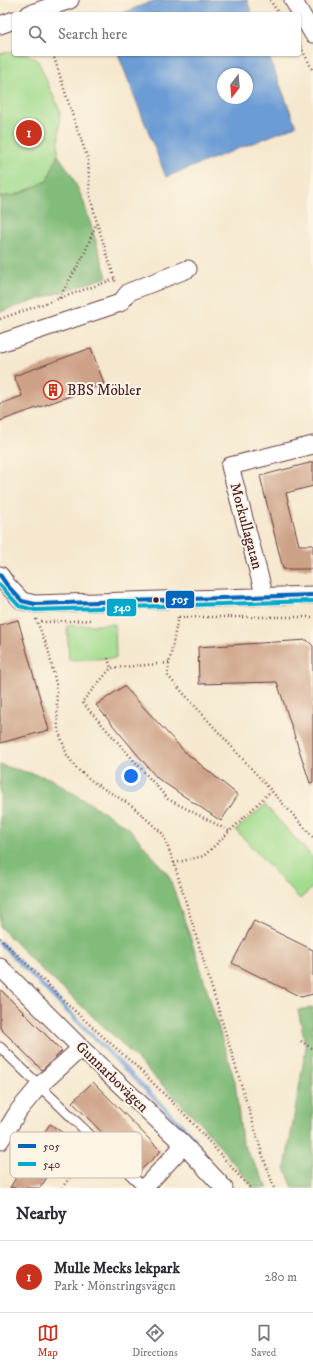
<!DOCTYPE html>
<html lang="en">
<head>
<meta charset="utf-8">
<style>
  :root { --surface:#fff; --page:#f2f2f3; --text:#2b2b33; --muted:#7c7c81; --line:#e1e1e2; --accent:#c8321e }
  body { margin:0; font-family:"IM FELL DW Pica",serif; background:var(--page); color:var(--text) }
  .compass { position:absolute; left:217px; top:68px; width:36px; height:36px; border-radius:50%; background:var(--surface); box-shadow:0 1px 3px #0004; rotate:196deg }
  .you { position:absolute; left:131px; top:776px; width:14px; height:14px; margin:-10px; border:3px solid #fff; border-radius:50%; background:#1a73e8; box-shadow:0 0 0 6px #1a73e833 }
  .badge { display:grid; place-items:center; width:26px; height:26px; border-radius:50%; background:var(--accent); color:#fff; font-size:13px; font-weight:700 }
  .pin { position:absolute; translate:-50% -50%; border:2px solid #fff; box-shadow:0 1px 4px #0006 }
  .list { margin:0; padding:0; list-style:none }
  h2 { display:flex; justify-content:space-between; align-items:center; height:52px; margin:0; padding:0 16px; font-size:17px }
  h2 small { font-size:13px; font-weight:400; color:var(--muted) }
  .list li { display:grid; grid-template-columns:26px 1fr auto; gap:12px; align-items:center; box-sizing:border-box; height:72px; padding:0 16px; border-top:1px solid var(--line) }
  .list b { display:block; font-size:15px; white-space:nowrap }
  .list p { margin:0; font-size:13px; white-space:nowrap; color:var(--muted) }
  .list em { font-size:13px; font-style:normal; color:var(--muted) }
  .icon { flex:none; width:22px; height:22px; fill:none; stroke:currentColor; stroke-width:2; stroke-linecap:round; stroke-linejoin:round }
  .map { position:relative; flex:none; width:313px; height:1188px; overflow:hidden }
  .search { position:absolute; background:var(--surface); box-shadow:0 1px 3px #0004; left:12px; right:12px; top:12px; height:44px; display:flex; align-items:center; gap:10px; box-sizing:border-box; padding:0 14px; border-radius:4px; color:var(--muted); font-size:15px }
  .sheet { height:124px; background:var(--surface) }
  nav { display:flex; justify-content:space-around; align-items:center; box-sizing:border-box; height:56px; border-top:1px solid var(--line); background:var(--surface); font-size:11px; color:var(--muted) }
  nav a { display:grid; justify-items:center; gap:2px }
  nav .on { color:var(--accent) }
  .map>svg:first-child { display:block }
  .green { fill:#a3dc8f; stroke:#767e5d }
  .forest { fill:#82bc7a; stroke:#666e52 }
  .water { fill:#6c9cd5; stroke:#5b5e80; fill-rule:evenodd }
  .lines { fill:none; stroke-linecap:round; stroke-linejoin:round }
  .stream { stroke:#6c9cd5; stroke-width:4.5 }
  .building { fill:#cda186 }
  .lane-casing { stroke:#643d44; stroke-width:11 }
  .street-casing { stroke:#643d44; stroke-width:19 }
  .path { stroke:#643d44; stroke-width:2.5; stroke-dasharray:1 3; stroke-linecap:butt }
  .lane { stroke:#fff; stroke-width:9 }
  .street { stroke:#fff; stroke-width:17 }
  .bus-1-casing { stroke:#fcf5e5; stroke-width:7 }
  .bus-2-casing { stroke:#fcf5e5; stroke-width:7 }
  .bus-1 { stroke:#0065bd; stroke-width:4 }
  .bus-2 { stroke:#00a9ce; stroke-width:4 }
  .bus-dot { fill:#4a1f2b; stroke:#fcf5e5; stroke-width:1.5 }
  .labels { text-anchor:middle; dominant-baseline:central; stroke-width:4; stroke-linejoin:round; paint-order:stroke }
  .poi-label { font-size:15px; fill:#4a1f2b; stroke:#fcf5e5; text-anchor:start }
  .street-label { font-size:15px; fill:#4a1f2b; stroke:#fcf5e5 }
  .key { fill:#fcf5e5; stroke:#c7b5ad; stroke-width:1 }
  .key-label { font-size:11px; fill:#4a1f2b }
  .line-badge { stroke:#fcf5e5; stroke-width:1.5 }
  .badge-label { font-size:11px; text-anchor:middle; font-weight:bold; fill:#fff }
</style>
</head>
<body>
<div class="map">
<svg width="313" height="1188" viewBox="0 0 313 1188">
  <rect width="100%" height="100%" fill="#fcf5e5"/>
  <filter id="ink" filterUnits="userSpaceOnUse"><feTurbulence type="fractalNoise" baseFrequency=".025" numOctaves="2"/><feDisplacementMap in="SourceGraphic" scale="8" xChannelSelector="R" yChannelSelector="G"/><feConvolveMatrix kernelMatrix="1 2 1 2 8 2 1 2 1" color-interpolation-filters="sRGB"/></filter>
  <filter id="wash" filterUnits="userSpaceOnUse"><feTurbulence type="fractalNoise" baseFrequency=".012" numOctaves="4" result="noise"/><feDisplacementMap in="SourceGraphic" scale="16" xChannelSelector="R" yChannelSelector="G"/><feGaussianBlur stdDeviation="0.9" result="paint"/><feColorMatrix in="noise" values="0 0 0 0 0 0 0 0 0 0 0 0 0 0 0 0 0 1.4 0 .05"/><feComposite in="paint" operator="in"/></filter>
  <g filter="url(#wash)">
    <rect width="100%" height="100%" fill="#f5e8cf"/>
    <path class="green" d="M14 51V54H28L38 61 60 111 58 155 47 181 16 195 0 197V54Z
      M115 624 116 658 69 660 67 626Z
      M265 805 313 858V887L300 899 236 830Z"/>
    <path class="forest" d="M58 155 71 174 83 200 107 277 0 312V197L16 195 47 181Z
      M0 765 49 778 129 828 169 876 197 957 235 1082 242 1142 268 1188H254L202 1125 116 1038 38 966 0 927Z
      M313 1007V1188H293L285 1168 306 1048 298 1010Z"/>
    <path class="water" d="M156 0H247L252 14H120Z
      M118 54H268L296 126 166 177ZM223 74H247V98H223Z"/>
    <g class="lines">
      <path class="stream" d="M0 943 195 1139"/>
    </g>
    <g id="blocks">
      <path class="building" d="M91 348 104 384 0 421V404L22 396 14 376Z
        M313 462V486L286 493 299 545H313V569H283L260 476Z
        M18 620 49 730 0 743V625Z
        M307 640 313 646V782L310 783 277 682 199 684 198 647Z
        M124 686 185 752 238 795 221 821 157 778 96 705Z
        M254 921 313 950V994L301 997 232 963Z
        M0 989 62 1051 42 1070 0 1028Z
        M93 1082 161 1151 140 1171 72 1102Z
        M50 1124 72 1139 40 1188H10L25 1161Z"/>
    </g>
  </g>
  <g filter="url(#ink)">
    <use href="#blocks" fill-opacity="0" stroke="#643d44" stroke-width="1"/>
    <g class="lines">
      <g class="lane-casing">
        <path id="lane" d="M0 1047 144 1188"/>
      </g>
      <g class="street-casing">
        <path id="street" d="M293 0 313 34
          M29 14 70 0
          M0 25 14 20
          M0 343 120 303 129 292 188 269
          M0 575 7 585 22 601 35 604 313 595
          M262 586 230 466 313 445
          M0 967 81 1048 184 1145 224 1188
          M0 1141 19 1110 39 1086 81 1048
          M144 1188 184 1145"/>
      </g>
      <path class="path" d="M270 0 279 14
        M299 43 313 71
        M53 54 75 123 88 159 90 196 97 223 116 283
        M59 298 84 255 96 224
        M0 319 115 279
        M178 617 167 675 313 837
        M179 617H313
        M36 619 48 649 56 684 58 729 67 755 77 769 96 784 131 805 163 834 174 863 262 1153 274 1188
        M41 621 46 622 90 620
        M108 658 111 668
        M169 663 111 668 82 702 168 799 229 831
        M174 863 204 856 271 791
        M0 938 80 1016 137 1067 189 1119 250 1188
        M301 1041 313 1049
        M62 1188 90 1150"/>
      <use href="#lane" class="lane"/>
      <use href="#street" class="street"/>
      <g class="bus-1-casing">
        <path id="bus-1" d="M0 575 7 585 22 601 35 604 313 595"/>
      </g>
      <g class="bus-2-casing">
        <path id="bus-2" d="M0 585 19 606 35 610 313 601"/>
      </g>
      <use href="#bus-1" class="bus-1"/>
      <use href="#bus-2" class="bus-2"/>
    </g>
  </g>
  <defs>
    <g id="building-ring" transform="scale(1)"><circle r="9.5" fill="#fcf5e5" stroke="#c8321e" stroke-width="1.5"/><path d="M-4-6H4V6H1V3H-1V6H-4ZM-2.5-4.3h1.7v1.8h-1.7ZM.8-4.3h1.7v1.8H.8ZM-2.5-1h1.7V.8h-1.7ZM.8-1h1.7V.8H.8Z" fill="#c8321e"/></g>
  </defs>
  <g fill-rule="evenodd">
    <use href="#building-ring" x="53" y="390"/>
  </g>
  <circle class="bus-dot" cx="156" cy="600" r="3.5"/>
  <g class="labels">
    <g class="poi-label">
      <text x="67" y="390">BBS Möbler</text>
    </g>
    <g class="street-label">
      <text transform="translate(246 526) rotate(75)">Morkullagatan</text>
      <text transform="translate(112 1077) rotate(44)">Gunnarbovägen</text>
    </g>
  </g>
  <rect x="10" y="1132" width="132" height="46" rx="6" class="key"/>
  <rect x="18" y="1144" width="18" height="4" fill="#0065bd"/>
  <rect x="18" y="1162" width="18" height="4" fill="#00a9ce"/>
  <g class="key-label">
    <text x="43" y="1150">505</text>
    <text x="43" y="1168">540</text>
  </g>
  <g class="line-badge">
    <rect x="165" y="590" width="30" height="19" rx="4" fill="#0065bd"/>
    <rect x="106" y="598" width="31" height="19" rx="4" fill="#00a9ce"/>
  </g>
  <g class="badge-label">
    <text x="180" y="603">505</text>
    <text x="122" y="611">540</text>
  </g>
</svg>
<svg class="compass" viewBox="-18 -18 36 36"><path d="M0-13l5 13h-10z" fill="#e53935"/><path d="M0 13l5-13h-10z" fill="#7c7c81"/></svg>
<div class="you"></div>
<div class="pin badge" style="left:29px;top:133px">1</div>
<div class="search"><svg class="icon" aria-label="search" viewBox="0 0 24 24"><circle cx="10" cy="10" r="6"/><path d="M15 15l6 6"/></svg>Search here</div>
</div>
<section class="sheet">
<h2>Nearby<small></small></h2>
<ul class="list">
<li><span class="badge">1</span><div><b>Mulle Mecks lekpark</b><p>Park · Mönstringsvägen</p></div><em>280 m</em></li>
</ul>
</section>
<nav>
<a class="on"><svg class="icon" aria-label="map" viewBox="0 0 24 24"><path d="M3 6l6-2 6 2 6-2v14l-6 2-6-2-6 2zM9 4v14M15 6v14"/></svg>Map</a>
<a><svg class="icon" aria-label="directions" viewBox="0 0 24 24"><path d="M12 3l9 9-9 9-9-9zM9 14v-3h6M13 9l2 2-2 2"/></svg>Directions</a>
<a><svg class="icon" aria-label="saved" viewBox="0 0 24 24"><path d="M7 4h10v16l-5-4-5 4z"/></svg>Saved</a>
</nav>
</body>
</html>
